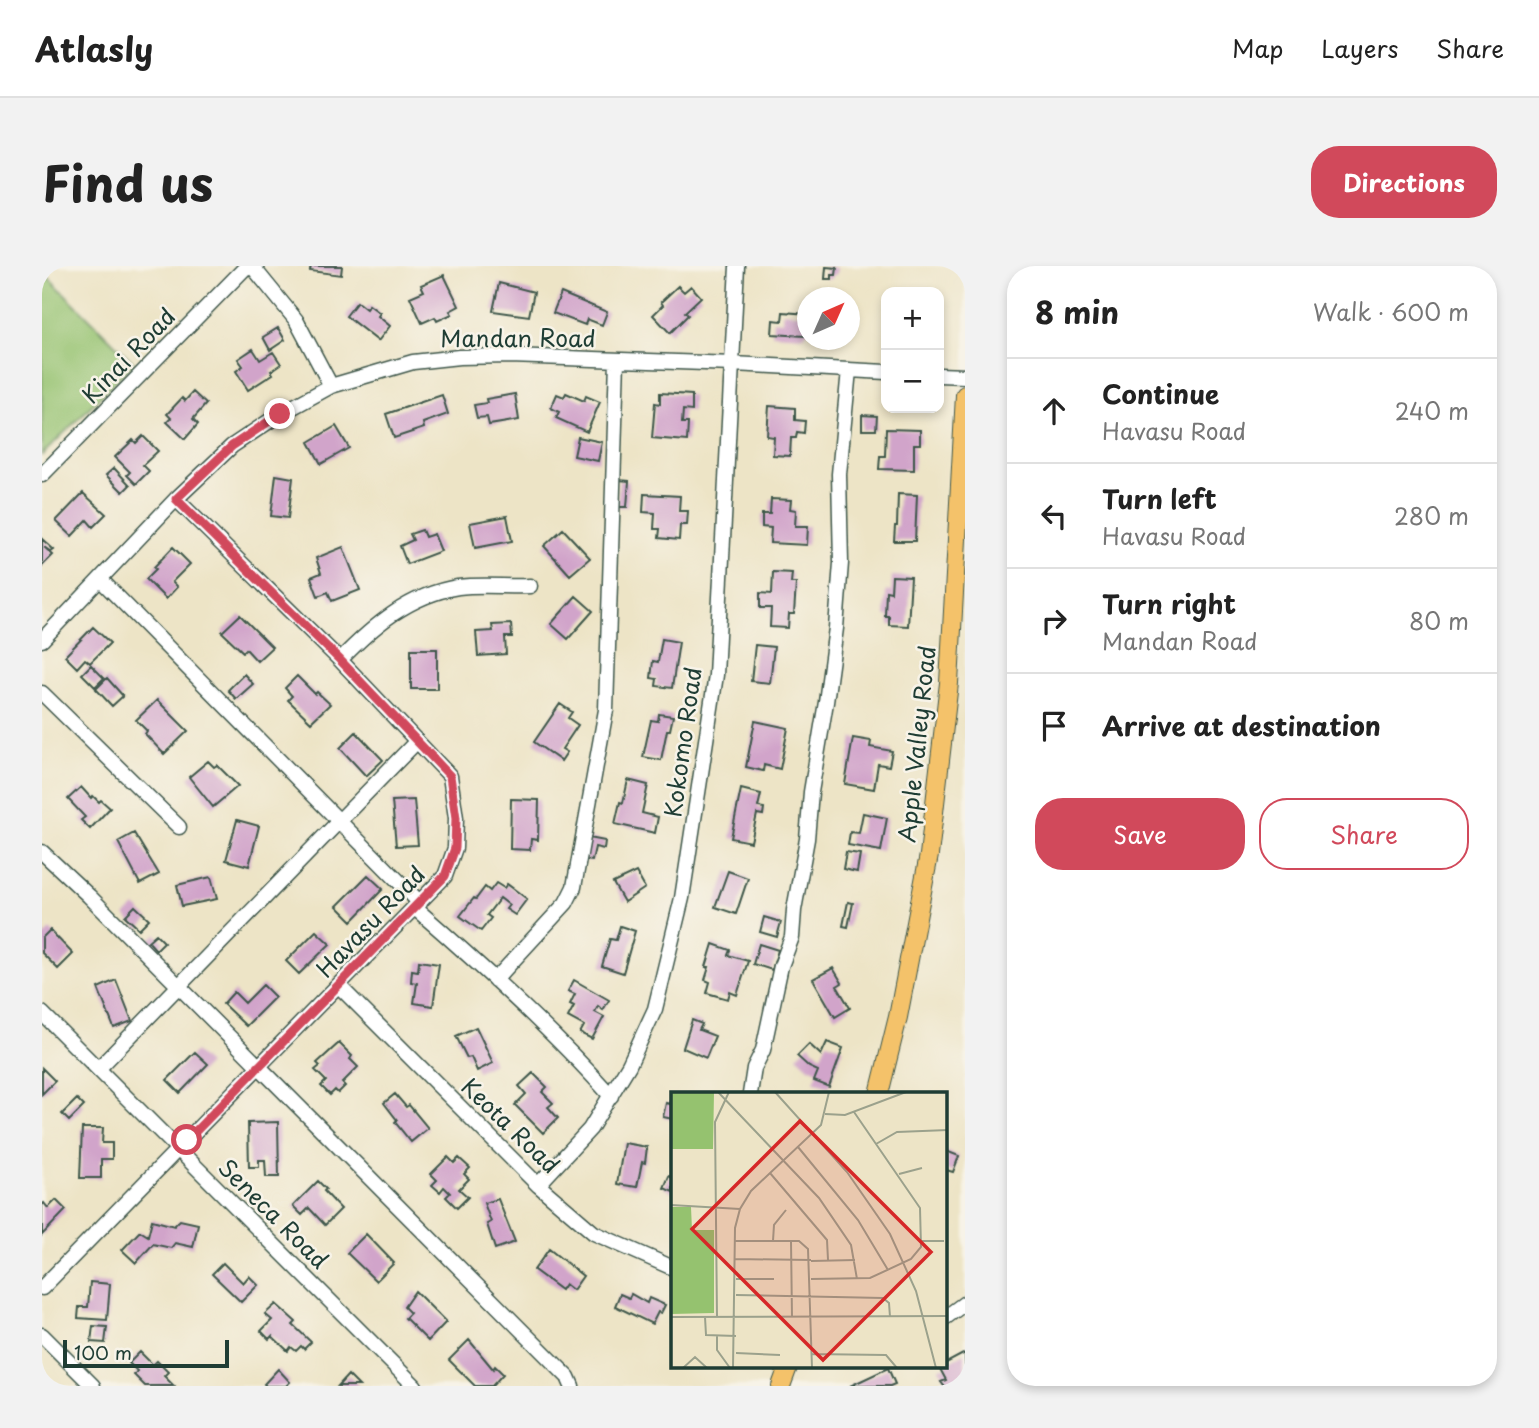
<!DOCTYPE html>
<html lang="en">
<head>
<meta charset="utf-8">
<style>
  :root { --surface:#fff; --page:#f2f2f2; --text:#222; --muted:#767676; --line:#e0e0e0; --accent:#d1495b }
  body { margin:0; font-family:"Playpen Sans",sans-serif; background:var(--page); color:var(--text) }
  .controls { position:absolute; right:21px; top:21px; display:grid; overflow:hidden; border-radius:14px; box-shadow:0 4px 10px #0003 }
  .controls button { width:63px; height:63px; display:grid; place-items:center; padding:0; border:0; border-bottom:2px solid var(--line); background:var(--surface); color:var(--text); font:35px sans-serif }
  .compass { position:absolute; left:755px; top:21px; width:63px; height:63px; border-radius:50%; background:var(--surface); box-shadow:0 4px 10px #0003; rotate:45deg }
  .scale { position:absolute; left:21px; bottom:18px; width:166px; box-sizing:border-box; padding-left:7px; border:4px solid #1f3d34; border-top:0; font-size:19px; line-height:24px; white-space:nowrap; color:#1f3d34; -webkit-text-stroke:5px #f7f3e8; paint-order:stroke }
  .stop { position:absolute; width:21px; height:21px; margin:-16px; border:5px solid #d1495b; border-radius:50%; background:#fff }
  .stop.end { background:#d1495b; border-color:#fff; box-shadow:0 2px 7px #0008 }
  .list { margin:0; padding:0; list-style:none }
  h2 { display:flex; justify-content:space-between; align-items:center; height:91px; margin:0; padding:0 28px; font-size:30px }
  h2 small { font-size:23px; font-weight:400; color:var(--muted) }
  .list li { display:grid; grid-template-columns:46px 1fr auto; gap:21px; align-items:center; box-sizing:border-box; height:105px; padding:0 28px; border-top:2px solid var(--line) }
  .list b { display:block; font-size:26px; white-space:nowrap }
  .list p { margin:0; font-size:23px; white-space:nowrap; color:var(--muted) }
  .list em { font-size:23px; font-style:normal; color:var(--muted) }
  .actions { display:flex; gap:14px; padding:21px 28px }
  .actions a { flex:1; padding:16px 0; border:2px solid var(--accent); border-radius:28px; text-align:center; font-size:24px; color:var(--accent) }
  .actions .main { background:var(--accent); color:#fff }
  .icon { flex:none; width:38px; height:38px; fill:none; stroke:currentColor; stroke-width:2; stroke-linecap:round; stroke-linejoin:round }
  .map { position:relative; flex:none; width:923px; height:1120px; overflow:hidden; border-radius:28px }
  header { display:flex; align-items:center; gap:42px; box-sizing:border-box; height:98px; padding:0 35px; background:var(--surface); border-bottom:2px solid var(--line) }
  header strong { font-size:33px }
  nav { display:flex; gap:38px; margin-inline-start:auto; font-size:24px }
  .intro { display:flex; align-items:center; justify-content:space-between; box-sizing:border-box; height:168px; padding:0 42px }
  h1 { margin:0; font-size:49px }
  .button { padding:18px 32px; border-radius:28px; background:var(--accent); color:#fff; font-size:24px; font-weight:700 }
  main { display:flex; gap:42px; padding:0 42px }
  aside { flex:1; background:var(--surface); border-radius:28px; box-shadow:0 4px 10px #0003 }
  .map>svg:first-child { display:block }
  .green { fill:#95c26f; stroke:#5a8052; stroke-width:2 }
  .building { fill:#d1a4ca }
  .lines { fill:none; stroke-linecap:round; stroke-linejoin:round }
  .minor-casing { stroke:#3e564a; stroke-width:17 }
  .major-casing { stroke:#3e564a; stroke-width:20 }
  .minor { stroke:#fff; stroke-width:14 }
  .major { stroke:#f4c26a; stroke-width:18 }
  .route { stroke:#d1495b; stroke-width:9 }
  .labels { text-anchor:middle; dominant-baseline:central; stroke-width:5; stroke-linejoin:round; paint-order:stroke }
  .street-label { font-size:23px; fill:#1f3d34; stroke:#f7f3e8 }
  .inset-road { fill:none; stroke:#9ba18c; stroke-width:2 }
  .view { fill:#d62828; fill-opacity:0.15; stroke:#d62828; stroke-width:3.5 }
  .inset-edge { fill:none; stroke:#1f3d34; stroke-width:3.5 }
</style>
</head>
<body>
<header>
<strong>Atlasly</strong>
<nav><a>Map</a><a>Layers</a><a>Share</a></nav>
</header>
<div class="intro"><h1>Find us</h1><a class="button">Directions</a></div>
<main>
<div class="map">
<svg width="923" height="1120" viewBox="0 0 923 1120">
  <rect width="100%" height="100%" fill="#f7f3e8"/>
  <filter id="ink" filterUnits="userSpaceOnUse"><feTurbulence type="fractalNoise" baseFrequency=".0143" numOctaves="2"/><feDisplacementMap in="SourceGraphic" scale="14" xChannelSelector="R" yChannelSelector="G"/><feConvolveMatrix kernelMatrix="1 2 1 2 8 2 1 2 1" color-interpolation-filters="sRGB"/></filter>
  <filter id="wash" filterUnits="userSpaceOnUse"><feTurbulence type="fractalNoise" baseFrequency=".00686" numOctaves="4" result="noise"/><feDisplacementMap in="SourceGraphic" scale="28" xChannelSelector="R" yChannelSelector="G"/><feGaussianBlur stdDeviation="1.57" result="paint"/><feColorMatrix in="noise" values="0 0 0 0 0 0 0 0 0 0 0 0 0 0 0 0 0 1.4 0 .05"/><feComposite in="paint" operator="in"/></filter>
  <g filter="url(#wash)">
    <rect width="100%" height="100%" fill="#ede4c6"/>
    <path class="green" d="M0 5 92 97 0 189Z"/>
    <g id="blocks">
      <path class="building" d="M269 0H300L299 9 268 5Z
        M784 1 795 2 794 9H790V13H783Z
        M402 9 417 40 408 45 410 48 395 55 393 51 380 57 368 31 382 25 379 19Z
        M457 17 492 26 487 50 451 45Z
        M636 20 642 26 649 20 659 31 643 46 646 49 628 67 611 49 621 39 619 36Z
        M519 27 565 46 560 59 545 53 543 59 511 47Z
        M315 36 324 43 327 39 338 47 336 50 348 60 336 75 304 50Z
        M741 46 766 48V66H763V70L730 68 731 54 740 55Z
        M236 62 243 74 228 84 221 71Z
        M211 83 218 94 231 86 239 98 229 105 231 108 206 124 194 105 201 100 196 93Z
        M151 126 164 138 151 153 156 158 143 173 125 156 129 152 125 148 140 132 143 135Z
        M524 127 542 135 544 130 558 136 545 166 514 152 517 146 509 142 515 128 522 131Z
        M618 127 650 129V145L641 144 640 157H646L645 175 610 172 613 137 618 138Z
        M473 128 477 154 447 159 445 151 435 152 432 139 445 137 444 133Z
        M400 129 406 148 381 157 382 162 352 172 344 148Z
        M727 140 753 142V154L763 155 762 167 755 166 754 172H749L748 190 731 189 732 171 725 170Z
        M820 149 835 150 834 164H820Z
        M294 160 307 182 279 198 267 176Z
        M844 163 878 164V178H872V204L837 203 838 190H843Z
        M101 170 116 185 101 199 107 205 94 218 85 209 88 206 73 191 91 174 94 177Z
        M536 171 560 176 556 195 532 190Z
        M72 202 88 219 81 226 64 209Z
        M234 209 251 212 246 252 229 250Z
        M577 214 587 215 585 241H576Z
        M41 227 64 248 51 261 45 254 30 270 14 255Z
        M602 228 638 230 637 245H646L645 259H638L637 274 617 272 618 263H612L613 247 601 246Z
        M856 228 875 229 873 275H852L853 260H855Z
        M729 233 749 234 748 243 754 244 753 260H766L765 279 728 277 729 262 720 261V248H728Z
        M465 250 470 275 433 282 428 257Z
        M521 263 548 292 528 309 502 280Z
        M380 264 383 271 392 268 399 285 365 298 358 280 371 274 368 268Z
        M0 273 12 284 9 286 2 281 11 289 0 300Z
        M131 281 148 298 130 316 135 321 124 333 104 313 114 303 112 301Z
        M301 281 318 324 290 335 286 326 276 330 269 311 279 307 274 292Z
        M731 306 750 307 749 317H754L752 348H747L746 362 728 361 729 342H718V327L730 328Z
        M850 310 869 311 866 360 847 359V350H843L844 325 849 326Z
        M534 330 551 345 526 373 509 358Z
        M198 349 230 381 215 395 204 383 201 386 180 366Z
        M469 358 470 371H463L464 388 436 390 434 366 451 365 450 359Z
        M51 361 68 377 48 397 43 393 35 402 23 390Z
        M620 373 637 376 630 422 614 420 615 413 609 412 611 395 616 396Z
        M713 379 732 381 728 417 709 415Z
        M369 383H395V423H369Z
        M49 399 62 412 53 421 40 408Z
        M202 408 211 418 194 433 186 424Z
        M255 410 273 428 275 426 288 438 269 456 246 434 250 430 243 422Z
        M65 412 81 430 70 440 54 423Z
        M115 434 146 465 122 488 103 468 105 465 94 454Z
        M518 438 530 446 526 452 536 459 520 483 525 486 519 495 492 476Z
        M617 448 631 450 628 464H625L619 494 601 491 609 454 616 455Z
        M713 455 746 462 738 503 722 499 721 505 704 501Z
        M314 466 341 494 324 510 298 482Z
        M811 472 829 475 828 481 850 485 847 500 836 498 832 523 803 518Z
        M166 495 172 501 175 499 196 520 171 541 147 511Z
        M586 514 606 519 600 547 616 551 613 567 573 558 578 536 581 537Z
        M39 521 49 532 51 530 57 536 59 534 68 542 48 563 39 554 43 551 26 533Z
        M699 523 719 528 716 541 722 542 721 549 715 548 709 576 689 572Z
        M469 533 497 534 496 574 489 573 488 584 468 583Z
        M372 534 376 579 354 580 350 535Z
        M821 547 845 552 839 585 806 579 808 566 817 567Z
        M195 554 217 560 207 600 184 594Z
        M92 567 117 608 98 618 76 576Z
        M547 572 563 575 562 583 553 581 550 595 542 594Z
        M804 586 818 588 815 606 801 603Z
        M686 605 706 612 694 648 673 641Z
        M594 606 603 622 582 636 571 617Z
        M326 609 341 623 310 655 295 640Z
        M169 611 175 633 140 640 135 619Z
        M454 617 462 622 465 618 485 633 473 649 464 643 467 639 458 632 445 649 449 652 439 665 418 650 432 632 434 633 443 621 448 625Z
        M806 636 811 637 806 661 801 660Z
        M93 640 107 653 97 663 83 650Z
        M722 651 739 656 735 671 718 666Z
        M578 660 593 665 581 707 560 700 568 673 574 674Z
        M8 664 31 688 16 703 0 687V672Z
        M274 665 288 678 257 708 244 695Z
        M114 668 122 676 114 684 106 675Z
        M671 678 688 684 686 689 706 695 695 729 688 726 686 733 665 727 668 716 663 714 667 701H664Z
        M717 678 736 684 730 704 711 698Z
        M377 695 397 698 391 740 372 737 375 717 369 716 370 704 376 705Z
        M791 702 800 717 795 720 808 742 793 751 771 713Z
        M74 714 90 755 72 762 56 722Z
        M532 714 567 734 561 744 556 740 553 746 562 751 550 773 538 767 542 760 526 751 532 740 528 738 533 728 526 725Z
        M221 719 233 731 204 760 181 738 192 726 203 737Z
        M650 754 660 758 657 764 673 770 664 792 641 782Z
        M434 761 451 797 435 805 429 791 425 792 414 770Z
        M785 776 801 782 787 821 772 815 776 805 767 801 755 790 767 778 779 789Z
        M297 777 310 790 308 793 316 801 300 817 303 820 296 827 293 824 288 829 279 820 284 815 273 804 278 800 275 797Z
        M153 786 166 798 138 827 125 814Z
        M0 802 13 815 0 828Z
        M491 807 505 821 500 826 511 837 506 841 516 852 501 867 473 839 484 828 477 820Z
        M353 828 364 841 367 839 386 862 369 876 353 856 355 854 342 837Z
        M630 832 631 833V853L621 851 624 837 628 838Z
        M35 833 42 840 27 855 20 848Z
        M236 856 237 911H224L223 894H217V901H207L206 857Z
        M40 862H61L60 877H70V893H59V912H38Z
        M582 877 605 881 603 897 600 896 595 921 575 918Z
        M904 885 917 890 911 906 904 904Z
        M406 891 412 897 417 892 428 902 422 908 427 913 417 923 426 931 415 942 404 931 408 927 402 921 398 926 390 919 395 914 389 908Z
        M627 910 631 912V926L622 922Z
        M276 915 284 923 282 925 299 943 283 959 267 942 260 949 251 940Z
        M456 933 473 976 453 983 445 958 449 956 442 937Z
        M14 934 24 944 0 969V939L2 937 6 942Z
        M110 954 132 960 138 954 156 958 151 981 133 977 129 982 111 978 94 997 80 984 98 965 106 970Z
        M324 968 352 997 334 1015 305 987Z
        M507 983 541 1010 531 1024 523 1018 519 1024 492 1004Z
        M181 997 201 1017 207 1010 216 1019 199 1036 170 1008Z
        M48 1016 68 1018 65 1054 36 1052 37 1041H46Z
        M373 1025 404 1056 386 1075 363 1052 368 1047 362 1041Z
        M578 1028 587 1032 589 1028 605 1037 607 1032 623 1039 619 1047 616 1046 610 1058 573 1040Z
        M234 1038 254 1056 251 1059 269 1076 262 1083 259 1080 254 1085 249 1081 246 1085 230 1070 227 1073 219 1065 230 1054 223 1048Z
        M51 1060 65 1061 63 1077 49 1076Z
        M427 1074 451 1103 453 1100 461 1108 450 1120H433L407 1094Z
        M98 1086 111 1099 115 1095 126 1106 122 1110 132 1120H103L92 1109 95 1105 87 1097Z
        M923 1087V1120H902L899 1116 904 1114 897 1101H904V1097Z
        M846 1102 853 1118 848 1120H808Z
        M236 1103 248 1116 244 1120H224L222 1118Z
        M306 1109 317 1120H296Z"/>
    </g>
  </g>
  <g filter="url(#ink)">
    <use href="#blocks" fill-opacity="0" stroke="#3e564a" stroke-width="2"/>
    <g class="lines">
      <g class="minor-casing">
        <path id="minor" d="M210 0 254 54 289 120
          M897 109 923 110
          M0 209 205 0
          M58 313 378 637
          M0 374 134 233 190 180 238 148 289 120 371 96 417 91 468 90 691 98 844 106
          M298 394C331 360 367 329 416 321 439 318 465 321 488 320
          M0 427 137 561
          M0 586 47 630 526 1111 530 1120
          M373 642C441 701 508 762 569 830
          M453 714 524 637 532 621 564 444 575 94
          M297 720 496 919 552 967 631 1002
          M0 747 373 1120
          M56 803 375 475
          M708 828 712 802 721 784 739 700 750 671 752 644 765 573 769 526 784 436 794 362 799 297 797 208 807 104
          M496 919 548 863 587 799 613 743 640 632 674 409 695 0
          M0 1022 403 610 413 582 414 552 408 510 298 394 134 233
          M904 1051 923 1037
          M0 1069 51 1120"/>
      </g>
      <g class="major-casing">
        <path id="major" d="M837 828 856 751 887 589 907 417 923 129
          M739 1120 746 1101"/>
      </g>
      <use href="#minor" class="minor"/>
      <use href="#major" class="major"/>
    </g>
  </g>
  <g class="lines" filter="url(#ink)">
    <path class="route" d="M145 874 403 610 413 582 414 552 408 510 298 394 134 233 190 180 238 148"/>
  </g>
  <g class="labels">
    <g class="street-label">
      <text x="476" y="71">Mandan Road</text>
      <text transform="translate(86 89) rotate(-46)">Kinai Road</text>
      <text transform="translate(640 476) rotate(-82)">Kokomo Road</text>
      <text transform="translate(874 478) rotate(-84)">Apple Valley Road</text>
      <text transform="translate(328 655) rotate(-46)">Havasu Road</text>
      <text transform="translate(469 859) rotate(44)">Keota Road</text>
      <text transform="translate(232 947) rotate(45)">Seneca Road</text>
    </g>
  </g>
  <g transform="translate(629 826)">
    <rect width="276" height="276" fill="#ede4c6"/>
    <path d="M0 0H43L42 57H0ZM0 115H20L21 138H43V221L0 222Z" fill="#95c26f"/>
    <path class="inset-road" d="M47 0 148 106 180 153 186 187M104 0 176 80 219 142 245 199 265 276M154 22 174 23 235 0M205 52 226 40 277 38M127 55 187 128 217 178M99 81 156 148 157 168M228 82 251 76M0 113 69 117M64 149H128L137 157 141 276M102 149 103 133 115 118M120 149 121 225M251 149H273M64 167 140 168M140 169 184 168M65 187H103M140 187 199 186 240 167 250 155 249 116 183 20M65 203 212 206 218 211 219 225M0 225 277 224M34 225 35 243 65 244M46 225 44 30 58 0M46 244V258L59 276M65 261 109 263M140 262 215 263 226 276M12 276 24 265 36 276M62 276 64 136 69 117 80 99 150 33 158 0"/>
    <path class="view" d="M129 29 260 160 152 268 21 137Z"/>
    <rect width="276" height="276" class="inset-edge"/>
  </g>
</svg>
<div class="controls">
<button>+</button>
<button>−</button>
</div>
<svg class="compass" viewBox="-18 -18 36 36"><path d="M0-13l5 13h-10z" fill="#e53935"/><path d="M0 13l5-13h-10z" fill="#767676"/></svg>
<div class="scale">100 m</div>
<div class="stop" style="left:145px;top:874px"></div>
<div class="stop end" style="left:238px;top:148px"></div>
</div>
<aside>
<h2>8 min<small>Walk · 600 m</small></h2>
<ul class="list">
<li><svg class="icon" aria-label="ahead" viewBox="0 0 24 24"><path d="M12 20V5M6 11l6-6 6 6"/></svg><div><b>Continue</b><p>Havasu Road</p></div><em>240 m</em></li>
<li><svg class="icon" aria-label="left" viewBox="0 0 24 24"><path d="M17 20v-9H6M10 6l-5 5 5 5"/></svg><div><b>Turn left</b><p>Havasu Road</p></div><em>280 m</em></li>
<li><svg class="icon" aria-label="right" viewBox="0 0 24 24"><path d="M7 20v-9h11M14 6l5 5-5 5"/></svg><div><b>Turn right</b><p>Mandan Road</p></div><em>80 m</em></li>
<li><svg class="icon" aria-label="arrive" viewBox="0 0 24 24"><path d="M6 21V4h12l-3 4 3 4H6"/></svg><div><b>Arrive at destination</b></div></li>
</ul>
<div class="actions"><a class="main">Save</a><a>Share</a></div>
</aside>
</main>
</body>
</html>
